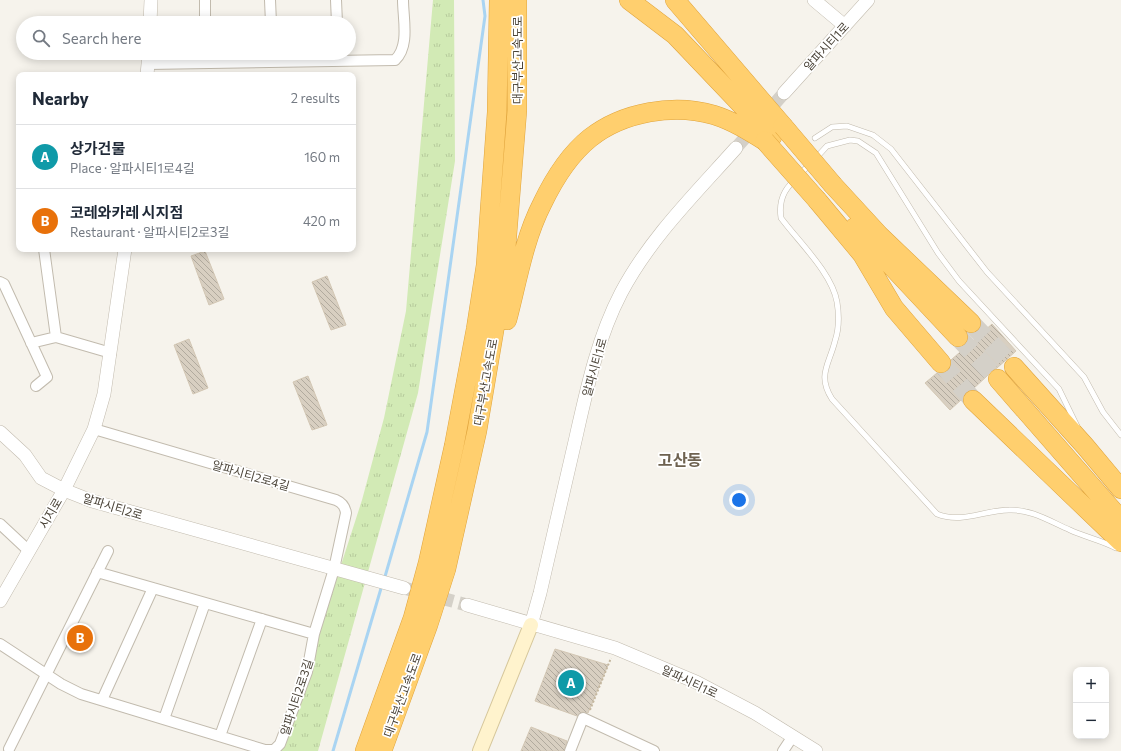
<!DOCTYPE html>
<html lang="en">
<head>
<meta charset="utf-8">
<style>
  :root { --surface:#fff; --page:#f2f2f3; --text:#1f2937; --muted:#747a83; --line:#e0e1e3; --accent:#b45309 }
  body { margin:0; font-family:Commissioner,"Noto Sans KR",sans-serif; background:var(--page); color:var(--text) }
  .controls { position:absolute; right:12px; bottom:12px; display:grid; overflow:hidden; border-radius:8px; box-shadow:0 2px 10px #0003 }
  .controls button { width:36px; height:36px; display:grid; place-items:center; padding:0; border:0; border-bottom:1px solid var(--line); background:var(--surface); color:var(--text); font:20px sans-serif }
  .you { position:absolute; left:739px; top:500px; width:14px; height:14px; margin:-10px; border:3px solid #fff; border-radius:50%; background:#1a73e8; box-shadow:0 0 0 6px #1a73e833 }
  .badge { display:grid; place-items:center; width:26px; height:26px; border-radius:50%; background:var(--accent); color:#fff; font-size:13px; font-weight:700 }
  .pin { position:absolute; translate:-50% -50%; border:2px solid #fff; box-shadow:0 1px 4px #0006 }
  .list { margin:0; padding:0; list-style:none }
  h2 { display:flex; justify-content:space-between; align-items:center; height:52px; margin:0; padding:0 16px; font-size:17px }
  h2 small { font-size:13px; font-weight:400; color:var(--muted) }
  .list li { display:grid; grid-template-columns:26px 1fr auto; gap:12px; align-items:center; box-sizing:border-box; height:64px; padding:0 16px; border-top:1px solid var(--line) }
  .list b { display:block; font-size:15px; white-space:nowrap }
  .list p { margin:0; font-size:13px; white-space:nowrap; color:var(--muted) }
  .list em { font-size:13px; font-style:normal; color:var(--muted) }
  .icon { flex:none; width:22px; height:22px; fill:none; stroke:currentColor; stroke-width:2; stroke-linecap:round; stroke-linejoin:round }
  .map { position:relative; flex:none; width:1121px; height:751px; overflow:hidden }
  .search { position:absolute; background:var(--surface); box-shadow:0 2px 10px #0003; left:16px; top:16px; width:340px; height:44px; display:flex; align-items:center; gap:10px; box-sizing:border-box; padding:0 14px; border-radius:22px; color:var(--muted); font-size:15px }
  .panel { position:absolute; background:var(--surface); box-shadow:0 2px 10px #0003; left:16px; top:72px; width:340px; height:180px; border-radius:8px }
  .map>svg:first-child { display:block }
  .park { fill:url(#park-tufts) }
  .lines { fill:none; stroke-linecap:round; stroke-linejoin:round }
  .stream { stroke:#a9d4f2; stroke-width:3 }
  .building { fill:url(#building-back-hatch); stroke:#d3c7b4 }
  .tertiary-tunnel { stroke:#d4d0c8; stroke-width:13; stroke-dasharray:13 6; stroke-linecap:butt }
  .motorway-tunnel { stroke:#d4d0c8; stroke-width:19; stroke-dasharray:19 10; stroke-linecap:butt }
  .service-casing { stroke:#c2bbae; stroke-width:6 }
  .minor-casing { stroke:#c2bbae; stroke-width:12 }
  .tertiary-casing { stroke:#c2bbae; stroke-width:14 }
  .secondary-casing { stroke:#d6c79b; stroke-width:16 }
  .motorway-casing { stroke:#e0a43c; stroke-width:20 }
  .path { stroke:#c4b79f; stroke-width:2; stroke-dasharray:2 2; stroke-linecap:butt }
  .service { stroke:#fff; stroke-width:5 }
  .minor { stroke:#fff; stroke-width:10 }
  .tertiary { stroke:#fff; stroke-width:13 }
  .secondary { stroke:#fff3cd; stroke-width:14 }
  .motorway { stroke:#ffcf6e; stroke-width:19 }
  .motorway-bridge-casing { stroke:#e0a43c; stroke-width:20; stroke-linecap:butt }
  .motorway-bridge { stroke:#ffcf6e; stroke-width:19 }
  .labels { text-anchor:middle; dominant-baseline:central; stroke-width:3.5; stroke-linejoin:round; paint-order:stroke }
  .street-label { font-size:12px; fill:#4b4439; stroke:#fff }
  .district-label { font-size:16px; font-weight:bold; fill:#6e6250; stroke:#fff }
</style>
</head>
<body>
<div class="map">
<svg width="1121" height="751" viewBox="0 0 1121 751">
  <defs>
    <pattern id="park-tufts" width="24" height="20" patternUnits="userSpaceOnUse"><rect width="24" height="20" fill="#d2eab5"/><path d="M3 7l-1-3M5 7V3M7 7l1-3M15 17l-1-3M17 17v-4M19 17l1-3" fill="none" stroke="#b6ca9c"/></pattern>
    <pattern id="building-back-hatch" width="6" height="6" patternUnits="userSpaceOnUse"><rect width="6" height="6" fill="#d8cfc1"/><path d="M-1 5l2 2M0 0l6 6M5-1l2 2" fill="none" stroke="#b1aa9e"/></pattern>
  </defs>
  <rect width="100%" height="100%" fill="#f6f3ec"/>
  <path class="park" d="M433 0H454L455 161 418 393 318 751H281L362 500 384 418 406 311Z"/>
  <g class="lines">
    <path class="stream" d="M384 580 427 432 485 16 483 0
      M333 751 382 585"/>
  </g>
  <path class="building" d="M205 251 224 299 209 305 191 256Z
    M327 276 346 325 331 330 312 282Z
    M992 324 1016 351 997 368 991 371 987 376 973 389 965 392 962 399 950 410 925 383 937 373 943 374 948 371 951 366V360Z
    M189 339 208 388 193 394 174 345Z
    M308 376 327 425 312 430 293 382Z
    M555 649 608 665 588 713 582 712 577 716 535 701Z
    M531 727 567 741 564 751H521Z"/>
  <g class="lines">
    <path class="tertiary-tunnel" d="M736 148 784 93
      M404 588 467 605"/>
    <path class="motorway-tunnel" d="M971 323 1014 367
      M958 337 998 379
      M941 363 973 400"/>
    <g class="service-casing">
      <path id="service" d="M815 138 832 127 847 126 873 135 891 149 987 272 1084 377 1103 412 1121 435
        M816 158 827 146 850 140 858 141 876 153 938 253 959 281 1059 389 1077 426
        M810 164C793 182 777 191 781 218 798 241 832 273 837 302 839 314 839 329 835 341 829 365 817 375 832 399L937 514C962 524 984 510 1009 510 1031 509 1051 522 1070 530 1085 537 1101 540 1116 548"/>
    </g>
    <g class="minor-casing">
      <path id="minor" d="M205 0V23
        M270 0 271 23
        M336 0 337 23
        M148 64 395 60C410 46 403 19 403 0
        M44 249 56 337
        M0 282 4 284 47 377 36 386
        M31 343 56 337 111 353
        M0 524 29 551
        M97 572 314 634
        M0 644 61 684 81 694 265 750H274L280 744 307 672 314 634 334 569 346 513C345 507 343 503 336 500L94 429
        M102 700 153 588
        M164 719 205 603
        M220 736 262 619
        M9 749 108 551
        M570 751 583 718 654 751
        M783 751 793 736"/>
    </g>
    <g class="tertiary-casing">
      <path id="tertiary" d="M814 0 845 26
        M150 23 151 0
        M147 75 149 53
        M784 93 868 0
        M125 249 104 394 94 429 64 490 92 501 404 588
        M0 432 25 455 41 478 64 490 0 601
        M467 605 615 648 696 682 755 713 816 751
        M531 625 540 593C552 541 564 489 576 437 587 388 598 337 621 293 650 238 695 194 736 148"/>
    </g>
    <g class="secondary-casing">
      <path id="secondary" d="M480 751 531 625"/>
    </g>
    <g class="motorway-casing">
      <path id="motorway" d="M629 0 675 35 772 137
        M675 0 783 126
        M833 185 879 235 971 323
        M817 200 862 254 894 308 941 363
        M855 227 958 337
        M507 320C517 282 524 239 542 204 553 181 570 154 590 138 623 112 674 103 714 115 733 121 749 131 765 141
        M1014 367 1085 446 1121 489
        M998 379 1121 520
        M973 400 1121 542
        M365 751 413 618 428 563 454 446 476 329 486 265 497 112 499 0
        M382 751 428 625 446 569 477 431 504 272 517 111V0"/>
    </g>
    <path class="path" d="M590 710 611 658"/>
    <use href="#service" class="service"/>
    <use href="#minor" class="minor"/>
    <use href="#tertiary" class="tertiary"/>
    <use href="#secondary" class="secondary"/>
    <use href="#motorway" class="motorway"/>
    <g class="motorway-bridge-casing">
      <path id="motorway-bridge" d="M783 126 833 185
        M765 141 817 200"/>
    </g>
    <use href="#motorway-bridge" class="motorway-bridge"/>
  </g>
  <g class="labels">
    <g class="street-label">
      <text transform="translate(826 46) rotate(-48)">알파시티1로</text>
      <text transform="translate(517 60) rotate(-90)">대구부산고속도로</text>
      <text transform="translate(594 367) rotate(-74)">알파시티1로</text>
      <text transform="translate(485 382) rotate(-80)">대구부산고속도로</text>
      <text transform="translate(251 475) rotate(16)">알파시티2로4길</text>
      <text transform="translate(113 506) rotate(17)">알파시티2로</text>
      <text transform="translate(50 513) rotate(-60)">시지로</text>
      <text transform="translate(690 681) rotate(25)">알파시티1로</text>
      <text transform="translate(402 695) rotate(-70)">대구부산고속도로</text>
      <text transform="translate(296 697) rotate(-72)">알파시티2로3길</text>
    </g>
    <g class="district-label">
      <text x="680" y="459">고산동</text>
    </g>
  </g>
</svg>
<div class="controls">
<button>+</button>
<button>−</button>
</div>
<div class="you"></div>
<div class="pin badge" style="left:571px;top:683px;background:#0f9aa8">A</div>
<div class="pin badge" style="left:80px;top:638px;background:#e8710a">B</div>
<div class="search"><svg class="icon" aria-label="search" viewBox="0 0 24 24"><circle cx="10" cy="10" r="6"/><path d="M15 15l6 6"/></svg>Search here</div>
<section class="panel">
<h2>Nearby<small>2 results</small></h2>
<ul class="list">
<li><span class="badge" style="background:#0f9aa8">A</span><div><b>상가건물</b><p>Place · 알파시티1로4길</p></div><em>160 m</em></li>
<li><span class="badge" style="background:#e8710a">B</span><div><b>코레와카레 시지점</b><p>Restaurant · 알파시티2로3길</p></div><em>420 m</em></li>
</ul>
</section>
</div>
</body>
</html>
